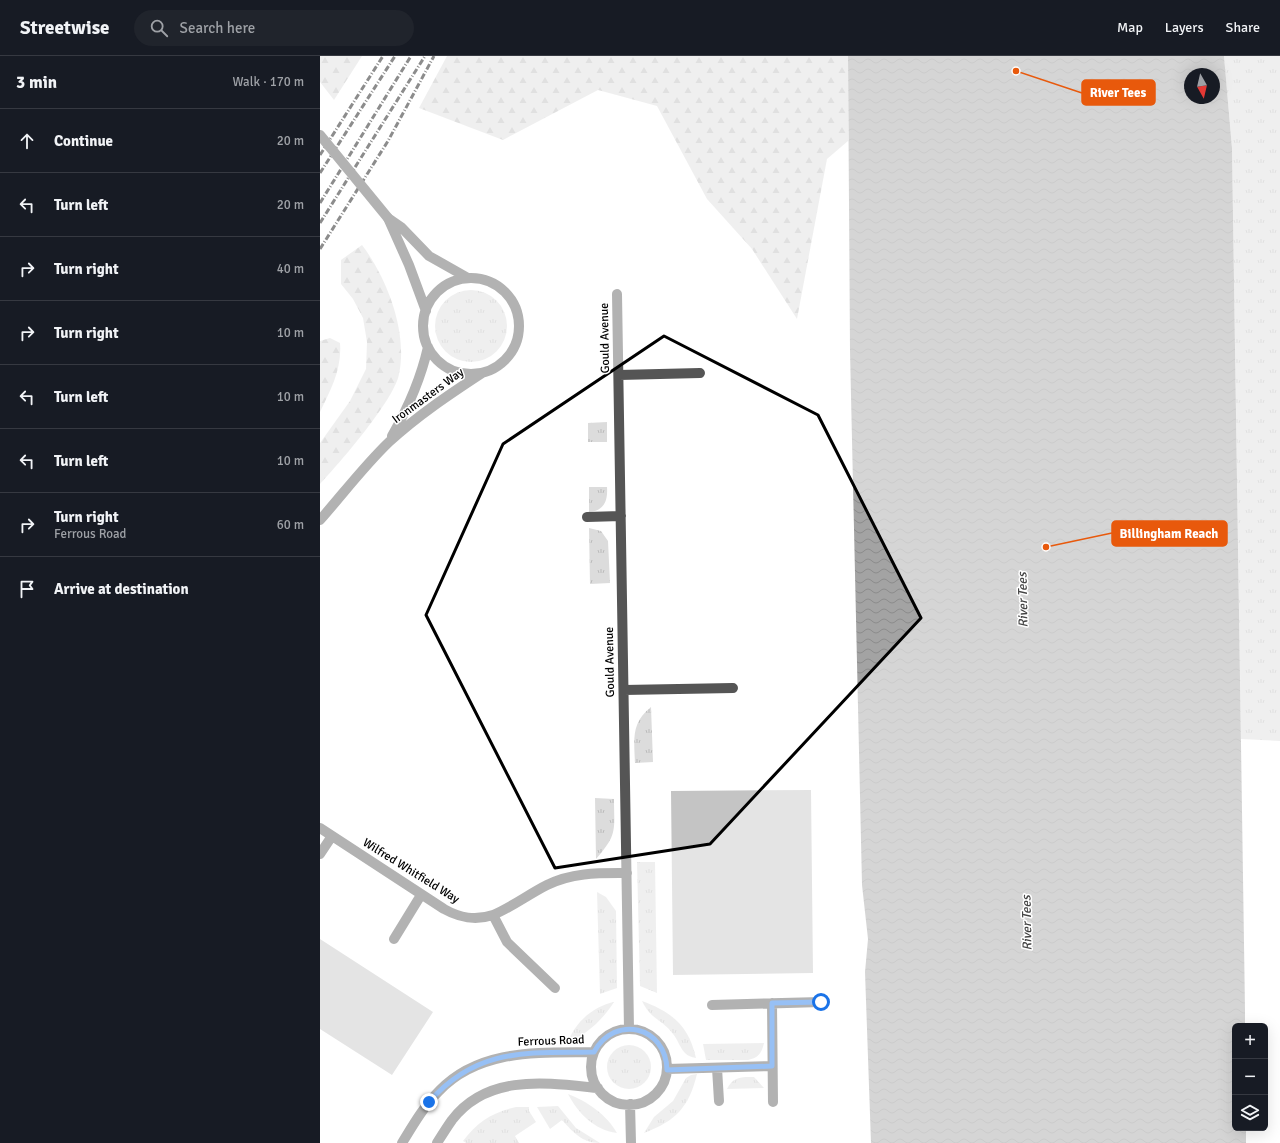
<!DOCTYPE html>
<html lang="en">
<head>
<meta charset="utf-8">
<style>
  :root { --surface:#171b24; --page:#20242c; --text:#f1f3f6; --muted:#9ea1a6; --line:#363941 }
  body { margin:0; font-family:Signika,sans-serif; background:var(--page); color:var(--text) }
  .controls { position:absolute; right:12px; bottom:12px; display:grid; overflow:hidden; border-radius:6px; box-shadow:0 4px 16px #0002 }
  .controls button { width:36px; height:36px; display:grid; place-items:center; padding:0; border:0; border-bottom:1px solid var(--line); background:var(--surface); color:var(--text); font:20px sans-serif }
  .compass { position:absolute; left:864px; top:12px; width:36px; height:36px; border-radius:50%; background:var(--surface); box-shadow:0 4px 16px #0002; rotate:172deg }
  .stop { position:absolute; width:12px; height:12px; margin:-9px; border:3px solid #1a73e8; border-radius:50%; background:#fff }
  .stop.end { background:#1a73e8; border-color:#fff; box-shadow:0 1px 4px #0008 }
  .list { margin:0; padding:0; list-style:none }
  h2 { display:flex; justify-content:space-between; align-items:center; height:52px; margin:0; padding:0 16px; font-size:17px }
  h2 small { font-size:13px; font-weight:400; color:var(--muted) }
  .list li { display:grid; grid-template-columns:26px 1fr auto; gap:12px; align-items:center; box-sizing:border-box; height:64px; padding:0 16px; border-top:1px solid var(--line) }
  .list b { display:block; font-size:15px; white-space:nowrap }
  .list p { margin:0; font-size:13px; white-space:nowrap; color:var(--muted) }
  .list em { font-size:13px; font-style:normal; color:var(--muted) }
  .icon { flex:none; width:22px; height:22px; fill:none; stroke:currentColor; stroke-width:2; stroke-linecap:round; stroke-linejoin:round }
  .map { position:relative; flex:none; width:960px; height:1087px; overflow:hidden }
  header { display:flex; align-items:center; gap:24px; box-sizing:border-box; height:56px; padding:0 20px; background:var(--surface); border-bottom:1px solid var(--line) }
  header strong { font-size:19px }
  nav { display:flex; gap:22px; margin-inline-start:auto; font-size:14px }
  .search { width:280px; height:36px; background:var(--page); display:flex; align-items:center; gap:10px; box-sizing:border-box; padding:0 14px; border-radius:22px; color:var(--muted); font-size:15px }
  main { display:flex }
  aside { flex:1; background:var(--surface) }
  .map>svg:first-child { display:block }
  .grass { fill:url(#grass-tufts) }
  .forest { fill:url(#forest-firs) }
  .water { fill:url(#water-waves); fill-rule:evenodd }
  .building { fill:#c4c4c4 }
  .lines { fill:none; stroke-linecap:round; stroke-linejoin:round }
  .minor { stroke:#555; stroke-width:10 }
  .rail { stroke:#000; stroke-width:3; stroke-dasharray:6 2 1 2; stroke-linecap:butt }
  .minor-bridge { stroke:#555; stroke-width:10 }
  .route { stroke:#1a73e8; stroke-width:5 }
  .marked { fill:none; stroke:#000; stroke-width:3; stroke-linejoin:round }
  .labels { text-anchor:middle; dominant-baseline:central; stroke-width:3; stroke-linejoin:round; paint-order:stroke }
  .street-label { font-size:12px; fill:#000; stroke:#fff }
  .water-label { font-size:13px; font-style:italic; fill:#444; stroke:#fff }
  .leader { fill:none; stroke:#e8590c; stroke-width:1.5 }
  .callout-dot { fill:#e8590c; stroke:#fff; stroke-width:1.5 }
  .callout { fill:#e8590c; stroke:#e8590c; stroke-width:1.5 }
  .callout-label { font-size:13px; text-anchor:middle; font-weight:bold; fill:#fff }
</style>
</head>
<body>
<header>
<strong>Streetwise</strong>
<div class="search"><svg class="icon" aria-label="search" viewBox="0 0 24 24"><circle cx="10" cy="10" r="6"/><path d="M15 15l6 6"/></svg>Search here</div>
<nav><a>Map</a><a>Layers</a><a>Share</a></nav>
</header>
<main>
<aside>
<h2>3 min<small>Walk · 170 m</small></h2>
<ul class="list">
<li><svg class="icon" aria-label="ahead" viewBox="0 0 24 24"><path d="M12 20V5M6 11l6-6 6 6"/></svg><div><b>Continue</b></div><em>20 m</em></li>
<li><svg class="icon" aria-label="left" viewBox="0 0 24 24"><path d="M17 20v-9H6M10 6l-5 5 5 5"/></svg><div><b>Turn left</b></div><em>20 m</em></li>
<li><svg class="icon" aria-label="right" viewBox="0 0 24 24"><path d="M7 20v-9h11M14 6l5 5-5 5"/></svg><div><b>Turn right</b></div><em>40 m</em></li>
<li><svg class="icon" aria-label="right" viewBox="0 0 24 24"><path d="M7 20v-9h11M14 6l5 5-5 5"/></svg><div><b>Turn right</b></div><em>10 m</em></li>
<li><svg class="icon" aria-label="left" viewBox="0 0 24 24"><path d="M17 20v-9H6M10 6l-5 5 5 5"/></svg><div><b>Turn left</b></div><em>10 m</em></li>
<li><svg class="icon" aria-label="left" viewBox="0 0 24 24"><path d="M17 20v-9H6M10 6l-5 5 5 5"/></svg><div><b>Turn left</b></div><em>10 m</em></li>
<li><svg class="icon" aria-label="right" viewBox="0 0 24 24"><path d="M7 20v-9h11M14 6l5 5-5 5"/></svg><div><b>Turn right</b><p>Ferrous Road</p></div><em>60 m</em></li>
<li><svg class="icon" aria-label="arrive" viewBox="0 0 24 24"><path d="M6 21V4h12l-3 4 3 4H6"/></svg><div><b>Arrive at destination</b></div></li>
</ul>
</aside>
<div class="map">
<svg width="960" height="1087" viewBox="0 0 960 1087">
  <defs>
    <pattern id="grass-tufts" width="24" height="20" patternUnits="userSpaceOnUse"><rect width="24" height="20" fill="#dcdcdc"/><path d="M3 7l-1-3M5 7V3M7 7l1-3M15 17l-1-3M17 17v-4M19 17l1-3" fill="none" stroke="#bbb"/></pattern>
    <pattern id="forest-firs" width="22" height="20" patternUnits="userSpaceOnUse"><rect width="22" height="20" fill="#dcdcdc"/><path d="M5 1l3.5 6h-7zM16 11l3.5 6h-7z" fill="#bbb"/></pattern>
    <pattern id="water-waves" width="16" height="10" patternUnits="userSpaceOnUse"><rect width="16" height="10" fill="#a3a3a3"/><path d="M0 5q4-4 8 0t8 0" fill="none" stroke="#8b8b8b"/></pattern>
  </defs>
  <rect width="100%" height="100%" fill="#fff"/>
  <path class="grass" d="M904 0H960V685L921 683 912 92Z
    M115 270a36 36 0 1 1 72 0a36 36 0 1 1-72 0Z
    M287 366V386H268V367Z
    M269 431H287C288 445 284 455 269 456Z
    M269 472 281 475 288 485 290 527 270 528Z
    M331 651 333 706 315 707C314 683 311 667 331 651Z
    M275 742 294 743C294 774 298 778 276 803Z
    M317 806H335L337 937 320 930Z
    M277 836 286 841 296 855 297 932 280 938Z
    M322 945C352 956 369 970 376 1002 371 1001 368 1000 365 997 360 992 358 984 353 978 342 963 331 964 322 945Z
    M294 946C283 963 268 978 248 986 255 966 274 950 294 946Z
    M444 987C442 997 438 1002 428 1004H386L383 988Z
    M287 1011a22 22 0 1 1 44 0a22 22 0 1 1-44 0Z
    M377 1018C369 1051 356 1065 324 1077L334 1061 353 1045 366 1022 371 1019Z
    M429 1021H434L444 1032 407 1033C412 1023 418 1021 429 1021Z
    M248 1038C267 1045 287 1059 297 1077 274 1074 258 1057 248 1038Z
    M238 1050 256 1072 280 1087C262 1087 253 1076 242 1064L230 1073 217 1051Z
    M196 1051H209V1055L216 1066 195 1080 199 1087H146L143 1085C157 1066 173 1056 196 1051Z"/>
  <path class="forest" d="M0 0H42L14 44 0 26Z
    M127 0H528V85L507 103 477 263 432 193 387 143 337 50 278 34 183 84 99 52Z
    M42 189C67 222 88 276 79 318 75 343 19 408 0 428V387L30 345 46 313 47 286 43 262 33 243 21 228V204Z
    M10 282 20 287C22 313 11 333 0 356V285Z"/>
  <path class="water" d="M528 0H904L912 92 925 953V970H915V1072H926V1087H551L545 916 548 883 542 829 530 295ZM870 18H894V42H870Z"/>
  <path class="building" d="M491 734 493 917 353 919 351 735Z
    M0 883 113 956 72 1019 0 973Z"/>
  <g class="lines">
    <path class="minor" d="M68 162 81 171 109 200 148 222
      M68 162 89 209 106 255
      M103 270a48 48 0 1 1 96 0a48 48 0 1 1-96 0Z
      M297 238 309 973
      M299 319 380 317
      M72 380C88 352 101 322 108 291
      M267 461 301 460
      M0 464C23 438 44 410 69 386 97 360 130 338 162 317
      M304 634 413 632
      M0 772 124 853C140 862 155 865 173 859 192 851 209 838 227 829 253 816 280 817 307 817
      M0 798 12 780
      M173 859 187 886 235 932
      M74 883 101 839
      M452 947 453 1046
      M392 949 501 946
      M271 1011a38 38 0 1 1 76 0a38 38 0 1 1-76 0Z
      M397 1012 399 1045
      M347 1013 452 1010
      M310 1048 311 1087
      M82 1087C93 1069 104 1050 119 1035 160 992 220 997 274 996
      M117 1087C122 1079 127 1071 132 1064 168 1017 228 1027 278 1032"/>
    <path class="rail" d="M0 99 63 0
      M0 117 75 0
      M0 147 91 0
      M0 167 105 0
      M0 193 68 85 114 0"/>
    <path class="minor-bridge" d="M0 79 68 162"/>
  </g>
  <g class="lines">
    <path class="route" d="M109 1046C157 991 208 997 274 996 295 958 346 970 347 1014L452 1010V947L501 946"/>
  </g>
  <path d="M0 0H960V1087H0ZM344 280 498 359 601 562 390 788 235 812 106 559 183 388Z" fill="#fff" fill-opacity=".55" fill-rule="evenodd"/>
  <path class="marked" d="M344 280 498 359 601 562 390 788 235 812 106 559 183 388Z"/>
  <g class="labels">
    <g class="street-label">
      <text transform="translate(285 282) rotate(-91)">Gould Avenue</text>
      <text transform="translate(108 340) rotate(-36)">Ironmasters Way</text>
      <text transform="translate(290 606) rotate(-91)">Gould Avenue</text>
      <text transform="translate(91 815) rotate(32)">Wilfred Whitfield Way</text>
      <text transform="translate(231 985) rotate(-2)">Ferrous Road</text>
    </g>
    <g class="water-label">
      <text transform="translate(703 544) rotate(-91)">River Tees</text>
      <text transform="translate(707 867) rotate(-91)">River Tees</text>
    </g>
  </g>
  <path class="leader" d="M696 15L762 37M726 491L792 477"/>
  <g class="callout-dot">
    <circle cx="696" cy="15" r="4"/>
    <circle cx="726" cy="491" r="4"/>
  </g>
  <g class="callout">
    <rect x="762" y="24" width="73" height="25" rx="4"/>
    <rect x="792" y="465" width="115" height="25" rx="4"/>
  </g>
  <g class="callout-label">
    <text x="798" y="41">River Tees</text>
    <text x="849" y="482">Billingham Reach</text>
  </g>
</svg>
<div class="controls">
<button>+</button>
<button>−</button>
<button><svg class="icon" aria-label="layers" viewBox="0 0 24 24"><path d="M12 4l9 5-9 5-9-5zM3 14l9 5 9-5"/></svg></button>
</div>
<svg class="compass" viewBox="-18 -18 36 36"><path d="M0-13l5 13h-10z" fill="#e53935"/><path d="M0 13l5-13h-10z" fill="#9ea1a6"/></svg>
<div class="stop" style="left:501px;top:946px"></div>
<div class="stop end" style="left:109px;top:1046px"></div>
</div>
</main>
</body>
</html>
